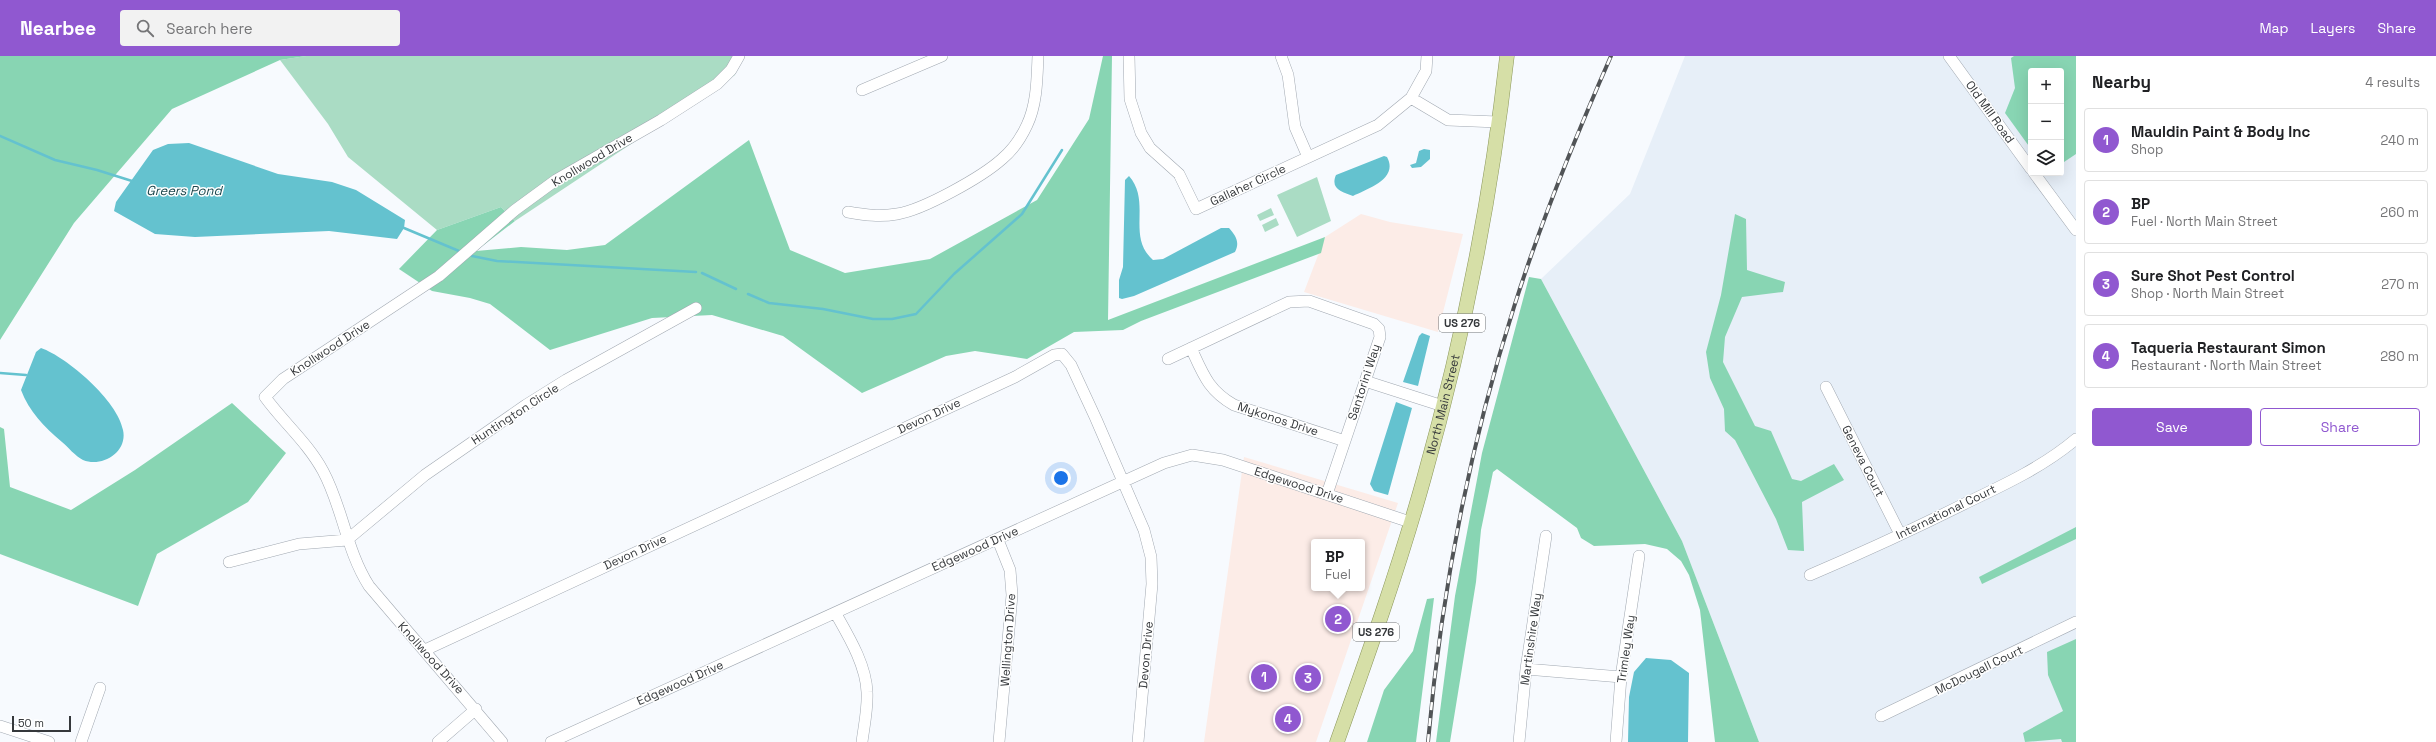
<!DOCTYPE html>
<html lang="en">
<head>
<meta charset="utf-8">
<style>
  :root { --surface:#fff; --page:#f2f2f2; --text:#202124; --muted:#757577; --line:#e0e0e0; --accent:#9058d0 }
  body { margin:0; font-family:"Space Grotesk",sans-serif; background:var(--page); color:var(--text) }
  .controls { position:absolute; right:12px; top:12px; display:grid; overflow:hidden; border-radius:4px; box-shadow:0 4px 16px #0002 }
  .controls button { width:36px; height:36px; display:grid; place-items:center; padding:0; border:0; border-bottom:1px solid var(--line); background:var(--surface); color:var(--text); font:20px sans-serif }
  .scale { position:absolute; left:12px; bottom:10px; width:59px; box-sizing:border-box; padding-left:4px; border:2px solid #35383b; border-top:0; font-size:11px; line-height:14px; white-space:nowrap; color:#35383b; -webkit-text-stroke:3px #fff; paint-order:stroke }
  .you { position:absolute; left:1061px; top:422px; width:14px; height:14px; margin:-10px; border:3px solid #fff; border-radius:50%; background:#1a73e8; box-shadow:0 0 0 6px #1a73e833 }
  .badge { display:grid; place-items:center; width:26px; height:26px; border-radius:50%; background:var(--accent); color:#fff; font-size:13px; font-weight:700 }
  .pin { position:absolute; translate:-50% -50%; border:2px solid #fff; box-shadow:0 1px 4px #0006 }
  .popup { position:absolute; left:1311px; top:483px; width:54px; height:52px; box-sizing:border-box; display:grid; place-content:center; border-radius:4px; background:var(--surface); filter:drop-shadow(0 1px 3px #0005); font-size:13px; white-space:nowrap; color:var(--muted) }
  .popup b { font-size:15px; color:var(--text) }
  .popup::after { content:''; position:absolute; left:50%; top:100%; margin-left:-8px; border:8px solid transparent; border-top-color:var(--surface) }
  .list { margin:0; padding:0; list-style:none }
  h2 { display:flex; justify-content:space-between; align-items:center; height:52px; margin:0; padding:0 16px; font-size:17px }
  h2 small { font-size:13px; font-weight:400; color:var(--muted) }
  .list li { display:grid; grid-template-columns:26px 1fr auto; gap:12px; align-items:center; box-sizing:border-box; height:64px; margin:0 8px 8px; padding:0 8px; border:1px solid var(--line); border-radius:4px }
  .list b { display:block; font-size:15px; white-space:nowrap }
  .list p { margin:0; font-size:13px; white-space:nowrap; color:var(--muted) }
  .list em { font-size:13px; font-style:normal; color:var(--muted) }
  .actions { display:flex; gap:8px; padding:12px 16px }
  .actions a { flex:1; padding:9px 0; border:1px solid var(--accent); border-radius:4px; text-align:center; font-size:14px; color:var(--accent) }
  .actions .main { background:var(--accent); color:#fff }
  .icon { flex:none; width:22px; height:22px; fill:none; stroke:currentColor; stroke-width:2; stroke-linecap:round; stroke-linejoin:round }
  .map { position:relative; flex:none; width:2076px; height:686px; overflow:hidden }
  header { display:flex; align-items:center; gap:24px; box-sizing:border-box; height:56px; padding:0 20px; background:var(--accent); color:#fff }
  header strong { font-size:19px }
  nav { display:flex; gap:22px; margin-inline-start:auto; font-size:14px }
  .search { width:280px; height:36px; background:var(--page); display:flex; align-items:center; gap:10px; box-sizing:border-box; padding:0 14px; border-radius:4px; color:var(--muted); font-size:15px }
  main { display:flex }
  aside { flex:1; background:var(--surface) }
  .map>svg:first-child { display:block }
  .commercial { fill:#fcece7; fill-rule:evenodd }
  .built { fill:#e7eff8; fill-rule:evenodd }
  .green { fill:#aadcc4 }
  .forest { fill:#88d5b3 }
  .water { fill:#64c2cf }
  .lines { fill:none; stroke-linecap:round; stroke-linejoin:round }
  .stream { stroke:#64c2cf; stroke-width:2.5 }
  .minor-casing { stroke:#a1a8b1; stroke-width:12 }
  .major-casing { stroke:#8b975b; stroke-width:15 }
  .minor { stroke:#fff; stroke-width:11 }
  .major { stroke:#d6dfa7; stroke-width:14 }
  .rail-casing { stroke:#515457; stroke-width:4 }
  .rail { stroke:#fff; stroke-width:2.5; stroke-dasharray:8; stroke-linecap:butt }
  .labels { text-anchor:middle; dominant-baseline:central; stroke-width:3; stroke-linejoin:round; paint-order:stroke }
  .shield { fill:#fff; stroke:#727476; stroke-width:1 }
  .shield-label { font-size:11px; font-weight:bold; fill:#35383b }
  .street-label { font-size:12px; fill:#35383b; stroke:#fff }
  .water-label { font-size:13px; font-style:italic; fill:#1d484e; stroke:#fff }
</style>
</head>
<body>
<header>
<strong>Nearbee</strong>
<div class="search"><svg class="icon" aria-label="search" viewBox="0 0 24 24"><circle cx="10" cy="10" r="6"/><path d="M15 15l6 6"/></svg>Search here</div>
<nav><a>Map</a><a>Layers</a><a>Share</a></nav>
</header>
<main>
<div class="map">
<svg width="2076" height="686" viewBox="0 0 2076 686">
  <rect width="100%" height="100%" fill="#f7fafe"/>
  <path class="commercial" d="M1361 158 1390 166 1463 178 1438 276 1304 236 1325 181Z
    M1244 401 1398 447 1316 686H1204ZM1314 486H1362V532H1314Z"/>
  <path class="built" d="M1685 0H2076V686H1759L1682 485 1541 223 1630 138ZM2031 15H2061V117H2031Z"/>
  <path class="green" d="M306 0H738L735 19 515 165 501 151 437 174 348 101 328 68 280 4Z
    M1317 121 1331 165 1297 181 1277 139Z
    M1271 152 1274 159 1260 165 1257 159Z
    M1276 162 1279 169 1265 176 1262 169Z"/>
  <path class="forest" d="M0 0H306L280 4 172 53 74 167 0 284Z
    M1103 0H1112L1108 264 1325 181 1321 197 1141 265 1123 274 1074 276 1027 303 975 295 946 300 862 337 783 280 712 259 652 262 550 294 490 248 470 242 432 235 399 213 437 174 501 151 515 165 476 195 521 191 567 194 605 189 749 84 790 194 845 217 930 203 1037 144 1089 63Z
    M2014 0H2076V98L2061 108V15H2031V93L2005 57 2015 32 2011 2Z
    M1735 158 1746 163 1747 214 1785 226 1783 236 1742 241 1725 281 1723 306 1755 370 1771 375 1792 423 1801 425 1834 408 1844 424 1802 446 1804 495 1788 494 1776 463 1735 384 1725 375 1724 353 1710 322 1706 296 1721 239Z
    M1529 221 1541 223 1682 485 1759 686H1715L1700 554 1689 519 1681 505 1667 493 1645 488 1594 490 1581 482 1577 472 1497 413 1493 416 1481 474 1476 526 1450 686H1436L1455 540 1482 397Z
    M232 347 286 397 248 446 157 498 138 550 0 498V371L4 373 10 431 71 454 135 414Z
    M2076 471V483L1982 528 1979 521Z
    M1434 542 1416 686H1367L1384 634 1413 595 1427 543Z
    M2076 583V686H2062L2061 683 2025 686 2023 677 2063 655 2048 619 2047 596Z"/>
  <path class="water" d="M189 87 278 118 332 126 356 134 405 164 404 172 397 183 329 175 195 181 155 178 114 155 116 146 153 94 168 88Z
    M1424 93 1430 94V103L1421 111 1412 112 1410 109 1416 107 1419 95Z
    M1384 100 1387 101C1399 123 1367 133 1353 140 1342 136 1330 133 1336 119Z
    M1129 120C1152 146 1126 180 1153 204L1163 203 1221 172H1229C1236 180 1240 186 1235 196L1134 240 1122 243 1119 242V224L1123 211 1125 124Z
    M1422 277 1430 280 1418 330 1403 326 1419 280Z
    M41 292C67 301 118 345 123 374 128 396 102 412 83 404 75 400 68 391 62 386 44 371 29 355 21 334L36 296Z
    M1396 346 1412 352 1388 439 1374 435 1370 428Z
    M1646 602 1671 604 1689 617 1688 686H1628L1629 641 1634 616Z"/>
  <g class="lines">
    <path class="stream" d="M0 80 55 104 97 114 132 125
      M404 172 459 195
      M472 200 497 205 696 216
      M702 217 736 233
      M748 238 769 247 823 253 873 263H892L916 258 954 218 1022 158 1062 94
      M0 317 26 319"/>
    <g class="minor-casing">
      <path id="minor" d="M1129 0 1130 43 1141 77 1150 92 1179 118 1196 153 1378 69 1411 42 1426 15 1427 0
        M1281 0 1288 19 1295 71 1308 101
        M1949 0 2031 113
        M862 34 942 0
        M1411 42 1448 64 1498 66
        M2034 117 2076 174
        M848 156C865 159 880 161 897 158 923 154 982 121 1002 103 1013 94 1021 82 1027 69 1037 48 1037 23 1038 0
        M1191 292C1203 318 1208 334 1234 349L1345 385
        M1168 303 1289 246 1309 245 1374 268 1379 273 1380 281 1327 438
        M1365 325 1443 350
        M1826 331 1900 478
        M998 484 1010 514 1012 539 999 686
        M229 506 299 488 347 484 425 419 526 349 566 324 696 252
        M1810 519C1864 496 1916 472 1968 446 2006 428 2044 410 2076 383
        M836 558C849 581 866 609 867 636 868 652 864 670 862 686
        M425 594 1015 321 1054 299 1062 298 1071 309 1096 363 1144 474 1151 501 1152 528 1138 686
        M1526 613 1621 621
        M1881 660 2076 566
        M0 670 49 686
        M81 686 100 632
        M438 686 476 653
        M502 686 369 530C346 494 343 452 323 415 308 387 283 366 265 341L283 323 439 220 515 154 556 124 661 64 717 28 731 14 739 0
        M551 686 1164 407 1192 399 1223 404 1410 466
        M1519 686 1526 613 1546 480
        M1616 686 1621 621 1639 500"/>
    </g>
    <g class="major-casing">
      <g id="major">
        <path id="s1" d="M1337 686C1368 599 1399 512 1424 422 1463 284 1491 142 1507 0"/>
      </g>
    </g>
    <use href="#minor" class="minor"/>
    <use href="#major" class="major"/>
    <g class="rail-casing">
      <path id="rail" d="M1428 686C1441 538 1469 392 1514 251 1541 165 1575 82 1611 0"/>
    </g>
    <use href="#rail" class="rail"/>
  </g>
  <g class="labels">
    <g class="shield">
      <rect x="1439" y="258" width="46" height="18" rx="3"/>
      <rect x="1353" y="567" width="46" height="18" rx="3"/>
    </g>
    <g class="shield-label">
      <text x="1462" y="267">US 276</text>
      <text x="1376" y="576">US 276</text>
    </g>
    <g class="street-label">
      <text transform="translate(1990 56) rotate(54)">Old Mill Road</text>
      <text transform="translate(592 104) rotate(-31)">Knollwood Drive</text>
      <text transform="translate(1248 129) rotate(-25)">Gallaher Circle</text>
      <text transform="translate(330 292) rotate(-33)">Knollwood Drive</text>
      <text transform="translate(1364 326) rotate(-72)">Santorini Way</text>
      <text stroke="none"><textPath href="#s1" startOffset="354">North Main Street</textPath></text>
      <text transform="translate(515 358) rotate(-33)">Huntington Circle</text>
      <text transform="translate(929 360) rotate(-25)">Devon Drive</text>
      <text transform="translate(1278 363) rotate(18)">Mykonos Drive</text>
      <text transform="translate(1863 405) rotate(63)">Geneva Court</text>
      <text transform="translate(1299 429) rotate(18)">Edgewood Drive</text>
      <text transform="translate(1946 456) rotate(-26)">International Court</text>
      <text transform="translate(975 493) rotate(-24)">Edgewood Drive</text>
      <text transform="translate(635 496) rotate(-25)">Devon Drive</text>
      <text transform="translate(1531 583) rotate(-82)">Martinshire Way</text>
      <text transform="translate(1008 584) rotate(-86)">Wellington Drive</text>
      <text transform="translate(1626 593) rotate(-82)">Trimley Way</text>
      <text transform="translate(1146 599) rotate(-85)">Devon Drive</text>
      <text transform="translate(431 602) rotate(48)">Knollwood Drive</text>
      <text transform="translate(1979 614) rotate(-26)">McDougall Court</text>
      <text transform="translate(680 627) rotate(-24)">Edgewood Drive</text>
    </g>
    <g class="water-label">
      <text x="184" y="134">Greers Pond</text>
    </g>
  </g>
</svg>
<div class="controls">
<button>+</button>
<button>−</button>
<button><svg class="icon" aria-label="layers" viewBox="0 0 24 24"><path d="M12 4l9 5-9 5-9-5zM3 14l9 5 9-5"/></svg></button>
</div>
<div class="scale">50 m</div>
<div class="you"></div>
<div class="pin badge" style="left:1264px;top:621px">1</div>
<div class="pin badge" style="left:1338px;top:563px">2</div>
<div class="popup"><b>BP</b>Fuel</div>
<div class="pin badge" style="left:1308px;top:622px">3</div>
<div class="pin badge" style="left:1288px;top:663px">4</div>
</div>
<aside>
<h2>Nearby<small>4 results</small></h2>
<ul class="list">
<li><span class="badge">1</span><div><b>Mauldin Paint &amp; Body Inc</b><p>Shop</p></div><em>240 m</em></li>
<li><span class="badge">2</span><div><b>BP</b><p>Fuel · North Main Street</p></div><em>260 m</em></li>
<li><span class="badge">3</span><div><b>Sure Shot Pest Control</b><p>Shop · North Main Street</p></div><em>270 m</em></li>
<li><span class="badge">4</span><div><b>Taqueria Restaurant Simon</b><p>Restaurant · North Main Street</p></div><em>280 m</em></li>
</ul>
<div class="actions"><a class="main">Save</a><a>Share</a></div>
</aside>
</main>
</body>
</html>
